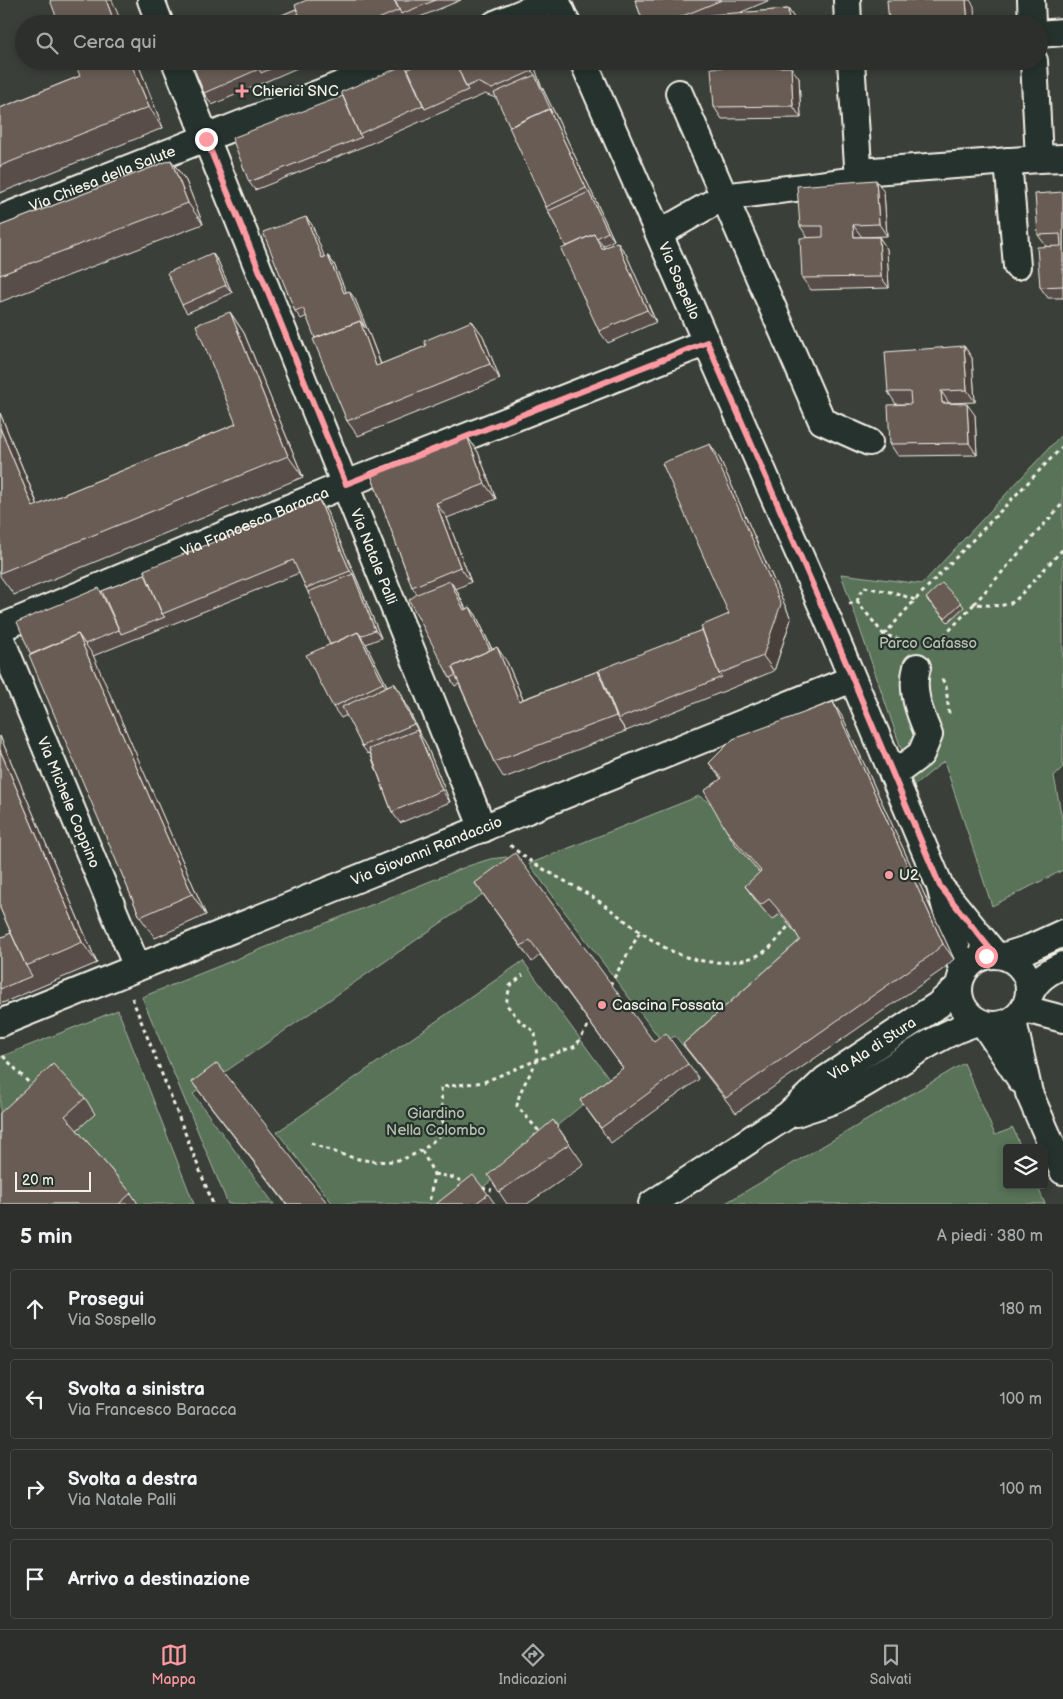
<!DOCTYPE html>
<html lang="it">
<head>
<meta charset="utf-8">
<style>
  :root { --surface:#2c2f2b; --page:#343733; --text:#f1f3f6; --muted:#a6a9a9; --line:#484a47; --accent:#ff9aa2 }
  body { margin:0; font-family:"Balsamiq Sans",sans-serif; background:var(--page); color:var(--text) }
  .controls { position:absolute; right:15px; bottom:15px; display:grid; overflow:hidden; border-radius:5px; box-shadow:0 2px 8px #0003 }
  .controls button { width:45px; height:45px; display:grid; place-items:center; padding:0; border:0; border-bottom:1px solid var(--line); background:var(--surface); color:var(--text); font:25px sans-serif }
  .scale { position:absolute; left:15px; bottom:12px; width:76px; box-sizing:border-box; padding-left:5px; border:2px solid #f4f1e8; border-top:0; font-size:14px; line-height:18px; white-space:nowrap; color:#f4f1e8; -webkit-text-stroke:4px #26332d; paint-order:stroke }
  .stop { position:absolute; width:15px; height:15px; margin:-11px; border:4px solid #ff9aa2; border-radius:50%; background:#fff }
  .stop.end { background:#ff9aa2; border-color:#fff; box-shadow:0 1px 5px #0008 }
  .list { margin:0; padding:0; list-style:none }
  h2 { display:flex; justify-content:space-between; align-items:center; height:65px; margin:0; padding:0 20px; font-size:21px }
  h2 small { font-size:16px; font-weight:400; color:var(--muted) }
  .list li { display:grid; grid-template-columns:32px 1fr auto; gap:15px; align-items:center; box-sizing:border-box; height:80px; margin:0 10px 10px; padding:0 10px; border:1px solid var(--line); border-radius:5px }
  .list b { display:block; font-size:19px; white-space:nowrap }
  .list p { margin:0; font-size:16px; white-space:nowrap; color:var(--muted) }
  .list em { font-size:16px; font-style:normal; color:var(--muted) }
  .icon { flex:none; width:28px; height:28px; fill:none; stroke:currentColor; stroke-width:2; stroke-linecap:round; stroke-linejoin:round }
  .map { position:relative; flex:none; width:1063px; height:1204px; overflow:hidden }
  .search { position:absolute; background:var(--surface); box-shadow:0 2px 8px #0003; left:15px; right:15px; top:15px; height:55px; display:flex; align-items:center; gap:12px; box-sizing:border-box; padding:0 18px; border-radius:28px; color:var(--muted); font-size:19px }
  .sheet { height:425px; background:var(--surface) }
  nav { display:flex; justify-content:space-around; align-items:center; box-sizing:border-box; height:70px; border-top:1px solid var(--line); background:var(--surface); font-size:14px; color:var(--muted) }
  nav a { display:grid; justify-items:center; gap:2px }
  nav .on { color:var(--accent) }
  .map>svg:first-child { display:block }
  .green { fill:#597359; stroke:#a6b2a0 }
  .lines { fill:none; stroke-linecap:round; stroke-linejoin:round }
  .minor-casing { stroke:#f4f1e8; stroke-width:30 }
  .path { stroke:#f4f1e8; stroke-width:3; stroke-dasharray:4 4; stroke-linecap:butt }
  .minor { stroke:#26332d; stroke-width:26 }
  .wall { fill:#594e48; stroke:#f4f1e8 }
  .shaded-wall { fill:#48403b; stroke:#f4f1e8 }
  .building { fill:#675b54; stroke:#f4f1e8 }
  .route { stroke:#ff9aa2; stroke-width:6 }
  .poi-dot { fill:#ff9aa2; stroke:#26332d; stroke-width:2 }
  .labels { text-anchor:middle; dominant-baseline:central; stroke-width:4.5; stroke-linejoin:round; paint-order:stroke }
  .poi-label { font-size:15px; fill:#f4f1e8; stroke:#26332d; text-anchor:start }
  .street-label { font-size:15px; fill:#f4f1e8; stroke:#26332d }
  .park-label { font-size:15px; fill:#b6bfaf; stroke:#26332d }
</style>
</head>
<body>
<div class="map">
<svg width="1063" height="1204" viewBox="0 0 1063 1204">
  <rect width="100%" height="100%" fill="#3a3f39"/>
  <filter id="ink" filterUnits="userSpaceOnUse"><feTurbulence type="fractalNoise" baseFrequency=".02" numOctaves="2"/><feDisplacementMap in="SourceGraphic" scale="10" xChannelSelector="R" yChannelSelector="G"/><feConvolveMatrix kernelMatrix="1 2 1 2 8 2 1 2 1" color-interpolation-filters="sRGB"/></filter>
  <g filter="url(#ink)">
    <path class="green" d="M1063 433V767L1054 776 1063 824V870L992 906 944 761 914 786 841 574 922 584Z
      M699 796 715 806 772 886 756 901 772 920 780 914 801 939 811 955 694 1059 675 1036 663 1043 529 864Z
      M506 857 522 867 193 1094 274 1204H228L142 997 468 866 490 859Z
      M523 961 611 1081 463 1204H333L277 1132Z
      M118 1010 194 1204H0V1057Z
      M964 1063 995 1135 1013 1128 1021 1148H1007V1185H1037L1045 1204H724Z"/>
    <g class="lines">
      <g class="minor-casing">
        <g id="minor">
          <path d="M151 0 160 24"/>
          <path d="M556 0 567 24"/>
          <path d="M847 0 848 24"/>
          <path d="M1031 0 1032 24"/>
          <path d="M495 24 554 0"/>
          <path d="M1039 34 1063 32"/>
          <path id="s1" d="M175 61 483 829"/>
          <path id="s2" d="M583 61 825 613 940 886 963 973"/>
          <path d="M679 93 822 421 869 442"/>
          <path d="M1039 159 1063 158"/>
          <path d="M1008 161 1017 266"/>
          <path d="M859 172 1039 159 1034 61"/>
          <path id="s3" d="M0 219 401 61"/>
          <path d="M660 233 723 197 859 180 851 61"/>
          <path id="s4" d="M0 628 346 484 707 342"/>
          <path id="s5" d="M0 637 137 967"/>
          <path d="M893 775 921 754 929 735C920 714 910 691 917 667"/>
          <path d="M945 893 995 955"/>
          <circle cx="994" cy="990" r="35"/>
          <path d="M1005 956 1030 948 1063 933"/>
          <path d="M1030 994C1036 979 1048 972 1063 965"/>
          <path d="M1025 1009 1063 1019"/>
          <path d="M1013 1021 1029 1093 1063 1171"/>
          <path id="s6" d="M0 1023 852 679"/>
          <path d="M984 1024 1021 1080"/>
          <path d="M796 1113C809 1108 823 1105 836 1099 886 1076 925 1038 978 1022"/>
          <path id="s7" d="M652 1204 788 1115 826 1079 938 1005 959 986"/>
        </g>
      </g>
      <path class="path" d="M857 601 864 587 896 593 915 600
        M849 604 857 601 884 635 903 640 908 644
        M974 604 1063 503
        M884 635 915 600 1063 446
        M933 648 974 604 1000 606 1014 602 1063 549
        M942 679 946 686 949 714
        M510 845C536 869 571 882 600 902 640 930 674 966 727 962 761 959 769 952 789 925
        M610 985 640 932
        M132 998 213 1204
        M3 1056 34 1088
        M534 1138 538 1130 517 1106C519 1089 530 1076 537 1060L576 1046 592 1019
        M311 1143C347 1157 386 1173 422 1150 430 1145 436 1138 443 1132L441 1087 484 1082 537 1060 535 1032 520 1021 506 1004 510 986 523 975
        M422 1151 434 1174 429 1204
        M434 1174 451 1177 467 1183
        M482 1188 492 1190"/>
      <use href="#minor" class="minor"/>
    </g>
    <path class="wall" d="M307 0H461L403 24H261L296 9Z
      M635 0H770L739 13 788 9 796 21V24H644Z
      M137 61 163 128 0 193V108L80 76Z
      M191 61H313L212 105 204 93Z
      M716 61H798V65L773 67 799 78 801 118 722 119 714 107 730 67H720Z
      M534 65 540 83 558 120 614 240 603 246 604 248 617 242 626 254 656 322 608 343 599 331 566 247 546 207 498 99 485 94 431 117 367 145 255 190 249 182 343 96 408 69Z
      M171 160 186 181 203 224 0 302V226Z
      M884 192 887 236 862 237H879L887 249 889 288 811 290 802 278 808 238 800 226Z
      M1063 192V298H1048L1040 287 1046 246 1038 235Z
      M306 217 312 225 324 257 328 256 334 264 346 292 355 299 370 336 381 364 426 346 472 321 483 336 500 379 358 436 347 421 307 316 301 319 295 311Z
      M212 253 218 261 232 293 187 313 182 305Z
      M230 312 244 333 303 477 14 595 0 576V413L38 505 236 424Z
      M964 346 972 358 975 402 949 403 975 415 977 455 898 456 890 444 907 404H896L888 392Z
      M467 436 478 452 496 499 447 518 471 582 456 589 466 609 470 607 476 615 492 649 507 662 523 699 598 671 601 676 702 630 729 614 720 459 791 619 774 671 626 731 504 778 494 762 459 684 455 686 450 678 417 594 412 587 370 472Z
      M319 500 327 512 358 582 381 638 366 644 387 686 394 683 400 691 419 732H418L425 742 450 802 400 823 392 812 370 753 368 754 362 746 347 715 341 718 333 707 330 645 308 592 306 588 299 573 93 656 206 915 155 938 140 917 31 655 102 591 145 574Z
      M926 598 961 603 964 607 948 622 929 602Z
      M843 718 954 959 942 970 736 1113 694 1059 683 1044 800 940 796 933 780 914 772 920 756 901 745 886 760 873 736 845 726 830 721 779 709 763Z
      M0 736 97 963 0 1004V938L11 933 0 908Z
      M475 883 654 1042 688 1064 699 1079 611 1143 580 1100 623 1068 540 955 532 962Z
      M192 1082 328 1204H286L201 1094Z
      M85 1098 95 1114 77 1130 131 1193 138 1204H0V1113Z
      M553 1120 584 1165 527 1204H507L499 1192Z
      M488 1194 495 1204H436Z"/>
    <path class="shaded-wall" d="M106 0H112L122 24H115Z
      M966 0H970L974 6 975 24H968Z
      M788 9 796 21V24H789Z
      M130 61H137L163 128 149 107Z
      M529 61H531L534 65 540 83 558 120 614 240 608 232 589 192 586 188 549 109 535 75 532 71Z
      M765 61H770L773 66 774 78 766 67Z
      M791 67 799 78 801 118 793 106Z
      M171 160 186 181 203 224 188 203Z
      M876 180 884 192 887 236 879 224Z
      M306 217 312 225 328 266 322 258Z
      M853 225 862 237H854Z
      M594 234 603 246 610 261 602 249Z
      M879 237 887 249 889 288 881 277Z
      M617 242 626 254 656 322 647 310Z
      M212 253 218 261 232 293 226 285Z
      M328 256 334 264 350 301 344 293Z
      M349 291 355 299 370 336 387 381 376 366Z
      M230 312 244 333 303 477 288 456Z
      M472 321 483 336 500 379 490 364Z
      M964 346 972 358 975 402 967 390Z
      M941 391 949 403H942Z
      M967 404 975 415 977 455 969 443Z
      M0 413 47 528 33 507 0 428Z
      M467 436 478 452 496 499 485 484Z
      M710 444 720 459 791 619 774 671 763 656Z
      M319 500 327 512 358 582 381 638 375 630 353 574 350 571Z
      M436 503 447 518 471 582 460 567Z
      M450 581 456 589 470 618 464 610Z
      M470 607 476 615 499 665 493 657Z
      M358 632 366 644 391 694 383 683Z
      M78 634 93 655 206 915 192 894Z
      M497 647 507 662 530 716 519 701Z
      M598 671 609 686 618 719 626 731 616 716Z
      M394 683 400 691 419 732 414 724Z
      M833 702 843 718 954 959 943 944Z
      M417 730 425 742 450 802 442 790Z
      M0 736 97 963 82 942 0 750Z"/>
    <path class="building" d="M50 0H106L115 24H59Z
      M307 0H394L399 10 367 24H303L295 5Z
      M395 0H436L401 14Z
      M635 0H722L663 24H644Z
      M887 0H966L968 24H889Z
      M296 9 303 24H261Z
      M788 9 789 24H709V15Z
      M74 61H130L149 107 0 166V108L80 76Z
      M191 61H255L259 69 204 93Z
      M256 61H289L261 73Z
      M426 61H455L466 87 468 90 425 109 408 69Z
      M455 61H529L532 71 492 89 477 82 466 87Z
      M735 61H765L766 67H791L793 106 714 107 711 68 735 67Z
      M405 65 423 105 359 134 341 92Z
      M535 75 552 113 549 109 510 127 494 93Z
      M343 96 359 134 362 137 249 182 232 138Z
      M549 109 586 188 546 207 509 127Z
      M171 160 188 203 0 275V226Z
      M876 180 879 224 853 225 854 237H879L881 277 802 278 800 238 823 237V226H800L797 186Z
      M589 192 608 232 597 238 594 234 566 247 548 211Z
      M1063 192V286L1040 287 1037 247 1061 246 1060 234 1038 235 1035 194Z
      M306 217 322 258 328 256 344 293 349 291 365 328 360 321 315 338 303 308 295 311 263 232Z
      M594 234 602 249 617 242 647 310 599 331 561 249Z
      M212 253 226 285 182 305 167 273Z
      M230 312 288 456 0 573V428L33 507 236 424 196 325Z
      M360 321 376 366 426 346 424 341 472 321 490 364 347 421 313 339Z
      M964 346 967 390 941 391 942 403 967 404 969 443 890 444 888 405 911 404 910 392H888L885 352Z
      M467 436 485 484 436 503 460 567 412 587 370 472Z
      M710 444 781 604 763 656 719 674 701 626 729 614 662 463Z
      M319 500 350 571 306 588 293 560 162 614 144 570Z
      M145 574 162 614 165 617 121 634 102 591Z
      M353 574 375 630 361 636 358 632 330 645 308 592Z
      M450 581 464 610 470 607 490 650 452 667 456 675 450 678 409 600 417 594Z
      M942 583 961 603 945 618 926 598Z
      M99 588 119 630 85 644 78 634 31 655 17 622Z
      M702 630 719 674 722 677 618 719 599 670Z
      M358 632 383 683 333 707 306 655Z
      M78 634 192 894 140 917 29 655Z
      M497 647 519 701 598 671 616 716 494 762 452 667Z
      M394 683 414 724 362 746 342 707Z
      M833 702 943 944 931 955 726 1098 683 1044 800 940 790 923 769 899 761 905 745 886 761 871 726 830 704 791 722 778 709 763 733 739Z
      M417 730 442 790 392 812 369 749Z
      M0 750 82 942 26 966 0 908Z
      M515 853 654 1042 666 1033 688 1064 601 1128 580 1100 623 1068 530 940 521 946 475 883Z
      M11 933 26 966 32 976 0 989V938Z
      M217 1063 328 1204H287L192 1082Z
      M53 1064 85 1098 65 1116 131 1193 119 1204H0V1113Z
      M553 1120 569 1144 499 1192 488 1175Z
      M473 1175 488 1194 475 1204H436Z"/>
  </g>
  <g class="lines" filter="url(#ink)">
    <path class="route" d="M206 139 346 484 707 342 825 613 940 886 995 955 986 956"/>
  </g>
  <g class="poi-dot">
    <path d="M239.5 83.5h5v5h5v5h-5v5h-5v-5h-5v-5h5z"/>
    <circle cx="889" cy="875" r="5"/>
    <circle cx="602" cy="1005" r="5"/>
  </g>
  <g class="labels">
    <g class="poi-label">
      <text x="252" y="91">Chierici SNC</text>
      <text x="899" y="875">U2</text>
      <text x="612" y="1005">Cascina Fossata</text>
    </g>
    <g class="street-label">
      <text stroke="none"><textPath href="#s3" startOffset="110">Via Chiesa della Salute</textPath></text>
      <text stroke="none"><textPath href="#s2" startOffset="240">Via Sospello</textPath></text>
      <text stroke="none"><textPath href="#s4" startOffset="276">Via Francesco Baracca</textPath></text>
      <text stroke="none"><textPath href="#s1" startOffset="534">Via Natale Palli</textPath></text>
      <text stroke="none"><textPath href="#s5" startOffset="179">Via Michele Coppino</textPath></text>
      <text stroke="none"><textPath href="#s6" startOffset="460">Via Giovanni Randaccio</textPath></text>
      <text stroke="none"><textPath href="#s7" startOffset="270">Via Ala di Stura</textPath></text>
    </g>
    <g class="park-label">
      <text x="928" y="643">Parco Cafasso</text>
      <text x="436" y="1113">Giardino<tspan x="436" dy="17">Nella Colombo</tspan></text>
    </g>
  </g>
</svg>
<div class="controls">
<button><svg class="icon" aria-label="layers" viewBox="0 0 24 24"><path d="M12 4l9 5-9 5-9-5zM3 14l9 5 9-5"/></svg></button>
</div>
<div class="scale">20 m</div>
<div class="stop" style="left:986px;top:956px"></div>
<div class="stop end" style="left:206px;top:139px"></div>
<div class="search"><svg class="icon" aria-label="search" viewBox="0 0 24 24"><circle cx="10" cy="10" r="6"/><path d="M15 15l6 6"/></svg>Cerca qui</div>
</div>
<section class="sheet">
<h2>5 min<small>A piedi · 380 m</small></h2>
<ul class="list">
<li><svg class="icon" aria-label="ahead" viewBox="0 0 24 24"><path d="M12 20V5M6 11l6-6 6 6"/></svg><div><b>Prosegui</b><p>Via Sospello</p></div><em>180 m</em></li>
<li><svg class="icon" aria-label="left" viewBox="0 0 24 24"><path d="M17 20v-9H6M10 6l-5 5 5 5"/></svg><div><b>Svolta a sinistra</b><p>Via Francesco Baracca</p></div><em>100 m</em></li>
<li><svg class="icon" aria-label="right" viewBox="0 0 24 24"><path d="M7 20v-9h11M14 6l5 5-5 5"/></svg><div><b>Svolta a destra</b><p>Via Natale Palli</p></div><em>100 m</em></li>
<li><svg class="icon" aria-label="arrive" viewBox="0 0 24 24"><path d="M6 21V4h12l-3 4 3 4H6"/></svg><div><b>Arrivo a destinazione</b></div></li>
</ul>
</section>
<nav>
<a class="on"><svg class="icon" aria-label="map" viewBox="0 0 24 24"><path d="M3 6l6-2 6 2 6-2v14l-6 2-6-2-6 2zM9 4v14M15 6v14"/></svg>Mappa</a>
<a><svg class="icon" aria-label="directions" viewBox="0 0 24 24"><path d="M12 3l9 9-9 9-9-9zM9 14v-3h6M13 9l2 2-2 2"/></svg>Indicazioni</a>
<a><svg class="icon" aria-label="saved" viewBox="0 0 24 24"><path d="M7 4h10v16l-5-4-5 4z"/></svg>Salvati</a>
</nav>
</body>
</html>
